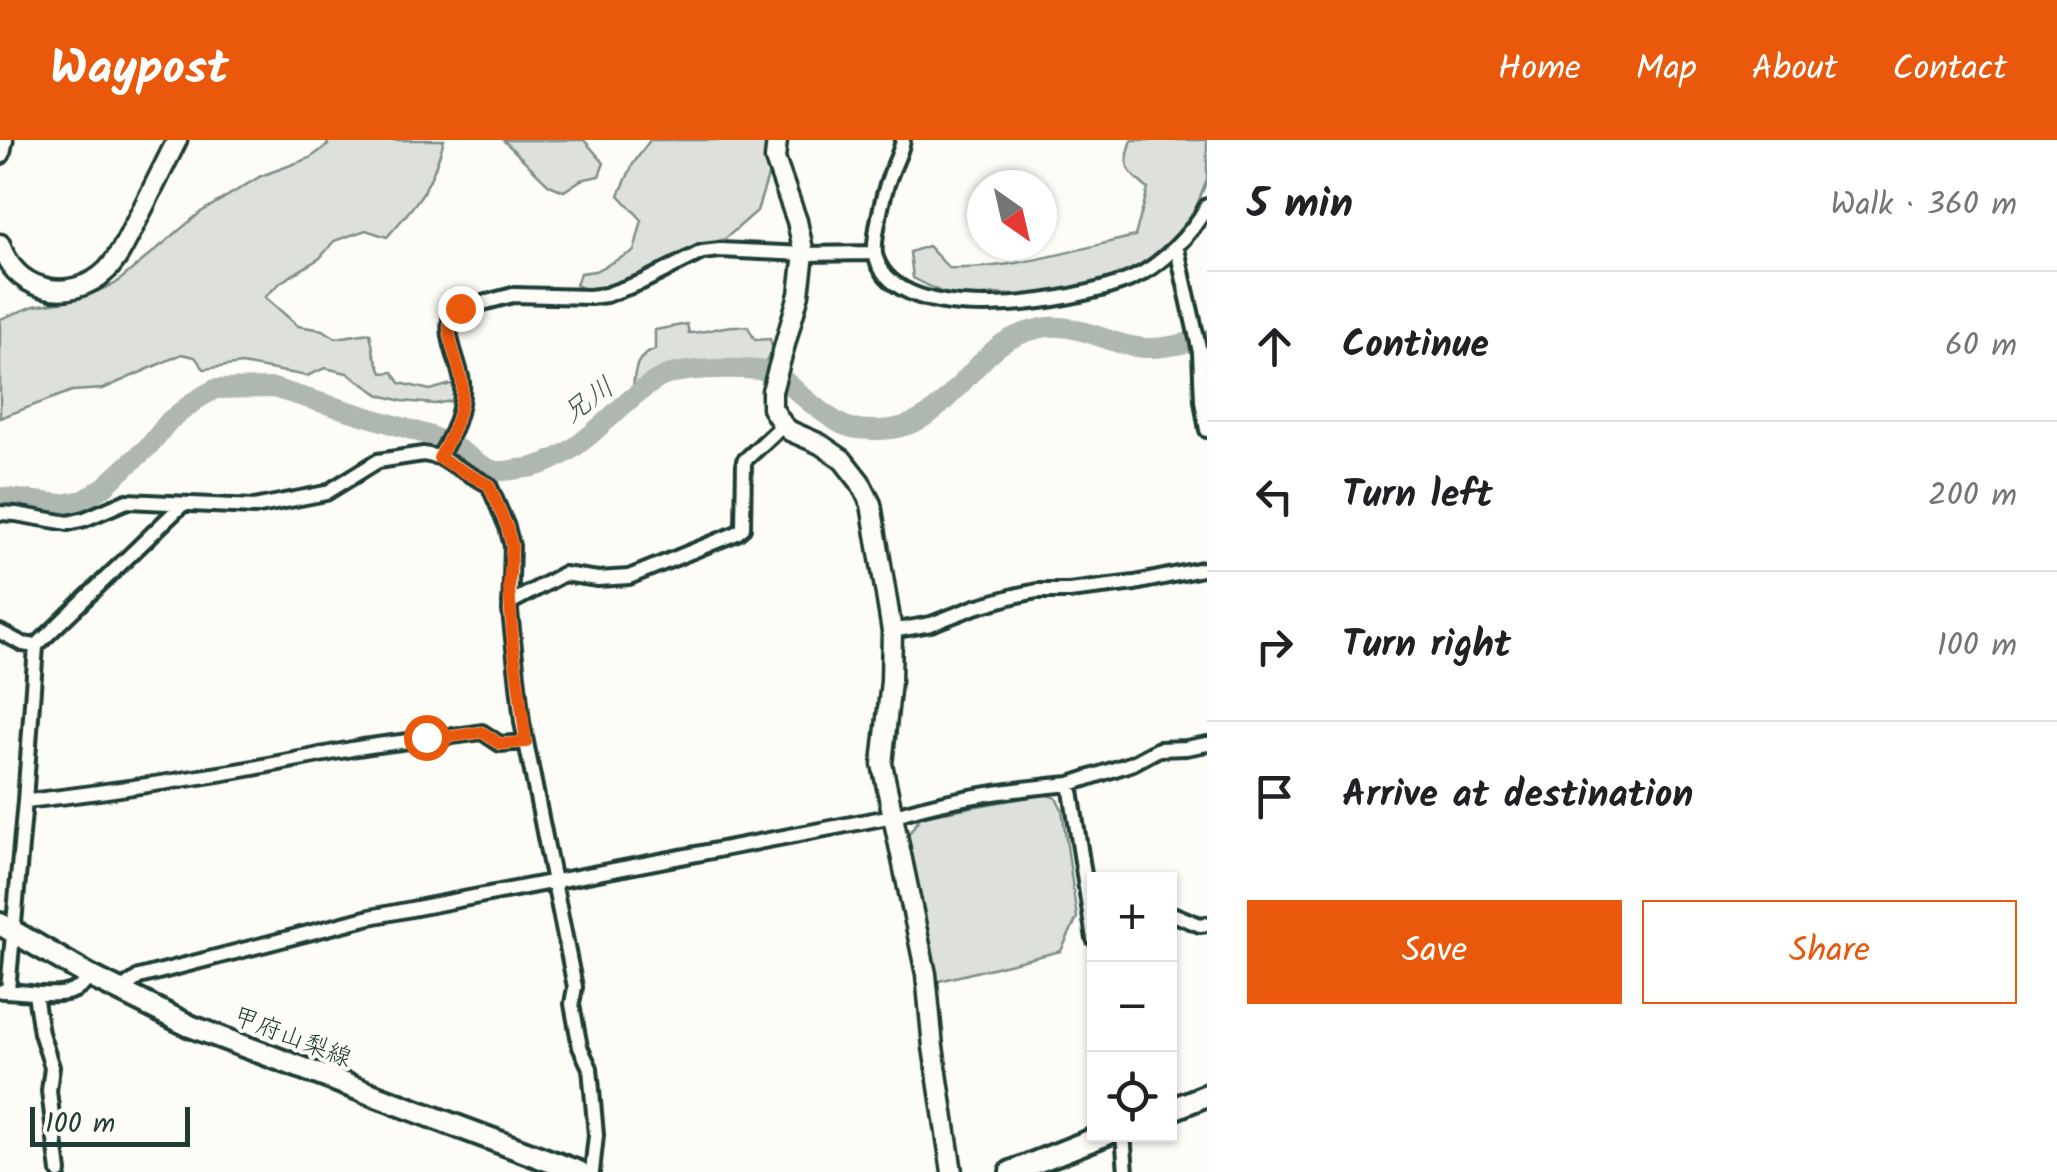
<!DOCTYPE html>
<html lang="en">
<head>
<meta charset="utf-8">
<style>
  :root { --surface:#fff; --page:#f2f2f2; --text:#202124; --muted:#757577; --line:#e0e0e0; --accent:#ea580c }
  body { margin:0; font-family:Kalam,"Klee One",sans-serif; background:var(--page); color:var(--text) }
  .controls { position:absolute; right:30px; bottom:30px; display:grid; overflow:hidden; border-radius:0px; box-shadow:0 2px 8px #0004 }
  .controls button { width:90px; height:90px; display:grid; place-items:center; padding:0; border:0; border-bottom:2px solid var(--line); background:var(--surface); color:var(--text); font:50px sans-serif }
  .compass { position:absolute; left:967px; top:30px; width:90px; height:90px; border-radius:50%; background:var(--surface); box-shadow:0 2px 8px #0004; rotate:146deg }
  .scale { position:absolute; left:30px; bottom:25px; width:160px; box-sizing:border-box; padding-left:10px; border:5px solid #1f3d34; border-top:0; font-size:28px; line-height:35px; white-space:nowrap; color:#1f3d34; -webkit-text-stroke:8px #fdfcf7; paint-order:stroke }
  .stop { position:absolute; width:30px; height:30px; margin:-22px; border:8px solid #ea580c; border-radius:50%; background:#fff }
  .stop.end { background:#ea580c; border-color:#fff; box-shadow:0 2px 10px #0008 }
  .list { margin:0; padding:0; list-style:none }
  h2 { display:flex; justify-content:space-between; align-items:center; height:130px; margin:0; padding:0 40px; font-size:42px }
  h2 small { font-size:32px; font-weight:400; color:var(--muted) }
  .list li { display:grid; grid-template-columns:65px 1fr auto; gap:30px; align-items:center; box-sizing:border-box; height:150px; padding:0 40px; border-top:2px solid var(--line) }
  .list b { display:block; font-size:38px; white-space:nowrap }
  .list em { font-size:32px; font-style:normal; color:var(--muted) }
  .actions { display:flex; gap:20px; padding:30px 40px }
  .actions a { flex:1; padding:22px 0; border:2px solid var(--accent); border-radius:0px; text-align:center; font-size:35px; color:var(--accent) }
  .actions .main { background:var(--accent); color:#fff }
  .icon { flex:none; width:55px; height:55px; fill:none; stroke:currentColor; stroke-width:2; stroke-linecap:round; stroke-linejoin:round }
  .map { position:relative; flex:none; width:1207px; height:1032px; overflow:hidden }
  header { display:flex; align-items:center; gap:60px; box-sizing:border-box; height:140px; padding:0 50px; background:var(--accent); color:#fff }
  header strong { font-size:48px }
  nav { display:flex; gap:55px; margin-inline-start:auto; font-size:35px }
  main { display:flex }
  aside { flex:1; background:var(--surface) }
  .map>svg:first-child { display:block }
  .green { fill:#dde0db; stroke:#7e8e88; stroke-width:2.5 }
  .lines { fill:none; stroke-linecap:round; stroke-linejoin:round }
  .river { stroke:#aeb8b1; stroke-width:20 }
  .street-casing { stroke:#1f3d34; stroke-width:20 }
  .secondary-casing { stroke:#1f3d34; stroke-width:25 }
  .primary-casing { stroke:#1f3d34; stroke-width:28 }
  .street { stroke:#fdfcf7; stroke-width:12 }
  .secondary { stroke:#fdfcf7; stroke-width:18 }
  .primary { stroke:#fdfcf7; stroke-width:20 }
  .route { stroke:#ea580c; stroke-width:12 }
  .labels { text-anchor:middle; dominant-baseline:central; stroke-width:8; stroke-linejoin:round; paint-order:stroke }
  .street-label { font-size:25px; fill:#1f3d34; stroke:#fdfcf7 }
  .water-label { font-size:28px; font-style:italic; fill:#435c53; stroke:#fdfcf7 }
</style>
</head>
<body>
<header>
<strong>Waypost</strong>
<nav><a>Home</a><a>Map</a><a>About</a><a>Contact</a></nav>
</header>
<main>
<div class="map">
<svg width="1207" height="1032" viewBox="0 0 1207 1032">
  <rect width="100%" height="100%" fill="#fdfcf7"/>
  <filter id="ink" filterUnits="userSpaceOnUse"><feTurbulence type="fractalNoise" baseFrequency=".01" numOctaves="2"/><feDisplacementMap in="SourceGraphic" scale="20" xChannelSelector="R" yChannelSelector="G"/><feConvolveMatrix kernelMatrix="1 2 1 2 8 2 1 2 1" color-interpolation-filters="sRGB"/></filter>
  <g filter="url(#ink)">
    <path class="green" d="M326 0H444C431 48 419 61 387 97L366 90 334 101 320 118 281 142 265 157 298 186 323 190 336 198 370 193 374 214 382 233 393 232 400 243 430 250 451 244 458 249 456 260 435 264 402 261 380 255 347 233 325 228 307 236 242 224 204 229 195 217 182 214 103 249 72 251 0 278V179L34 166 78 159 115 144 201 72 261 36 310 18 328 5Z
      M503 0H584L604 23 599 36 581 40 564 51 549 45Z
      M650 0H769L765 20 769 33 757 71 725 99 682 112 646 133 591 152 576 145 580 133 595 131 634 111 642 80 619 55 633 24Z
      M1132 0H1207V40L1191 80 1171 106 1129 132 1061 152 1030 156 994 154 968 159 943 153 913 138 910 112 928 106 949 128C1012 130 1074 110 1135 96L1148 49C1127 31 1122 28 1132 0Z
      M687 184 689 193C710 192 728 183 748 187L755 200 770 199 773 210 764 224 684 225 658 232 642 248H633C635 230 635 216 655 210V190Z
      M1046 654 1056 658 1062 669 1077 778 1061 811 935 842 908 695 921 676Z"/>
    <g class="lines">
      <path class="river" d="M0 357 61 364 84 360 105 346 149 306 169 281 196 260 215 249 273 248 428 295C435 298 442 300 449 304 465 311 478 327 496 331 503 332 512 330 519 329 578 325 613 264 660 238 683 226 750 228 775 232 796 250 817 271 841 284 852 290 866 290 879 290 936 289 956 243 994 210 1006 199 1026 191 1042 188 1078 181 1112 207 1147 208 1167 209 1187 202 1207 199"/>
      <g class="street-casing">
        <path id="street" d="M903 0C901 13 894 24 890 36 884 51 871 105 876 118 901 192 1076 162 1131 139 1161 126 1191 95 1207 66
          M1177 109 1200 212 1202 261 1207 290
          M439 317C452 296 464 268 462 242 459 221 443 194 452 173L460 169 513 155 590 157 606 155 642 142 702 112 720 110 804 114 873 113
          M0 373 16 374 68 383 85 379 127 361 254 367 326 353 378 321 423 314 439 317 489 345 507 387 512 406 510 471 522 582 575 847 572 864 580 907 590 928 596 995 592 1032
          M510 463 564 434 598 439 629 437 737 393 743 388 744 321 783 285
          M892 491 931 484 975 467 1014 456 1037 451H1069L1135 443 1207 428
          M0 492 23 504 36 506
          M1070 644 1133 623 1159 609 1186 608 1207 604
          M25 661C94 654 163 643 231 632 272 625 312 616 352 609 395 601 439 599 482 592L500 604 526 602
          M1170 773 1200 785 1207 784
          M8 850 25 661 36 506 182 365
          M2 851C31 850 73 866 90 836
          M119 851 139 837 370 777 893 676C944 659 1015 649 1070 644L1094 799
          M35 854 41 893 52 927 49 951 59 1032
          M1123 994 1126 1032"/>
      </g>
      <g class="secondary-casing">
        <path id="secondary" d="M777 0 775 19 797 81 804 114 799 154 772 251V268L783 285 790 291 820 304 842 319 860 342 871 364 892 491 891 541 882 624 926 834 933 907 952 1032
          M0 14 3 0
          M0 104C7 125 21 141 42 147 64 154 90 147 107 130 119 118 127 99 135 84 149 56 163 28 177 0"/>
      </g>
      <g class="primary-casing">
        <path id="primary" d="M0 784 90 836 190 886 579 1032
          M1170 970 1207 955
          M1011 1032 1107 994"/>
      </g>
      <use href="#street" class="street"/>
      <use href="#secondary" class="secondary"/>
      <use href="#primary" class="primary"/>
    </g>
  </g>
  <g class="lines" filter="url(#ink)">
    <path class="route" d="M426 597 455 596 482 592 500 604 526 602 513 504 509 448 512 406 507 387 489 345 439 318C452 296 464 268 462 243 459 221 443 194 452 173L460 168"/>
  </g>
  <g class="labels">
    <g class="street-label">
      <text transform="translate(292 898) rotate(21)">甲府山梨線</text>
    </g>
    <g class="water-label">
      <text transform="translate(589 261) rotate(-36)">兄川</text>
    </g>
  </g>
</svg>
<div class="controls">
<button>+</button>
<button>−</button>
<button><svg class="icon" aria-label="locate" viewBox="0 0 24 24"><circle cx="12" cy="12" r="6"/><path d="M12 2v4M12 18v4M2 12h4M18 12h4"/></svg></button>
</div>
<svg class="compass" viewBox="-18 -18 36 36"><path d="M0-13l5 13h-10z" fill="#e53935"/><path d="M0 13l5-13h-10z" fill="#757577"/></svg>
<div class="scale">100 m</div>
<div class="stop" style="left:426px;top:597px"></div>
<div class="stop end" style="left:460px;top:168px"></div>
</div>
<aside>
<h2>5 min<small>Walk · 360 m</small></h2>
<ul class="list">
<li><svg class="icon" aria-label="ahead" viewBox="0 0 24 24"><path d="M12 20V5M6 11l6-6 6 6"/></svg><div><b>Continue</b></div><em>60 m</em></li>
<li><svg class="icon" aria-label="left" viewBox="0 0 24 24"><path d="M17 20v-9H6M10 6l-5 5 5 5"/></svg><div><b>Turn left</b></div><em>200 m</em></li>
<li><svg class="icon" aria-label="right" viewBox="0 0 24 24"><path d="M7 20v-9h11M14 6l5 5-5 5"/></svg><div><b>Turn right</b></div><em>100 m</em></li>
<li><svg class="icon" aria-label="arrive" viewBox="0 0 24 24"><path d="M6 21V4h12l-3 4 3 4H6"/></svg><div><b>Arrive at destination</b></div></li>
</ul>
<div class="actions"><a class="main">Save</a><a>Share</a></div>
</aside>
</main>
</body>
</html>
